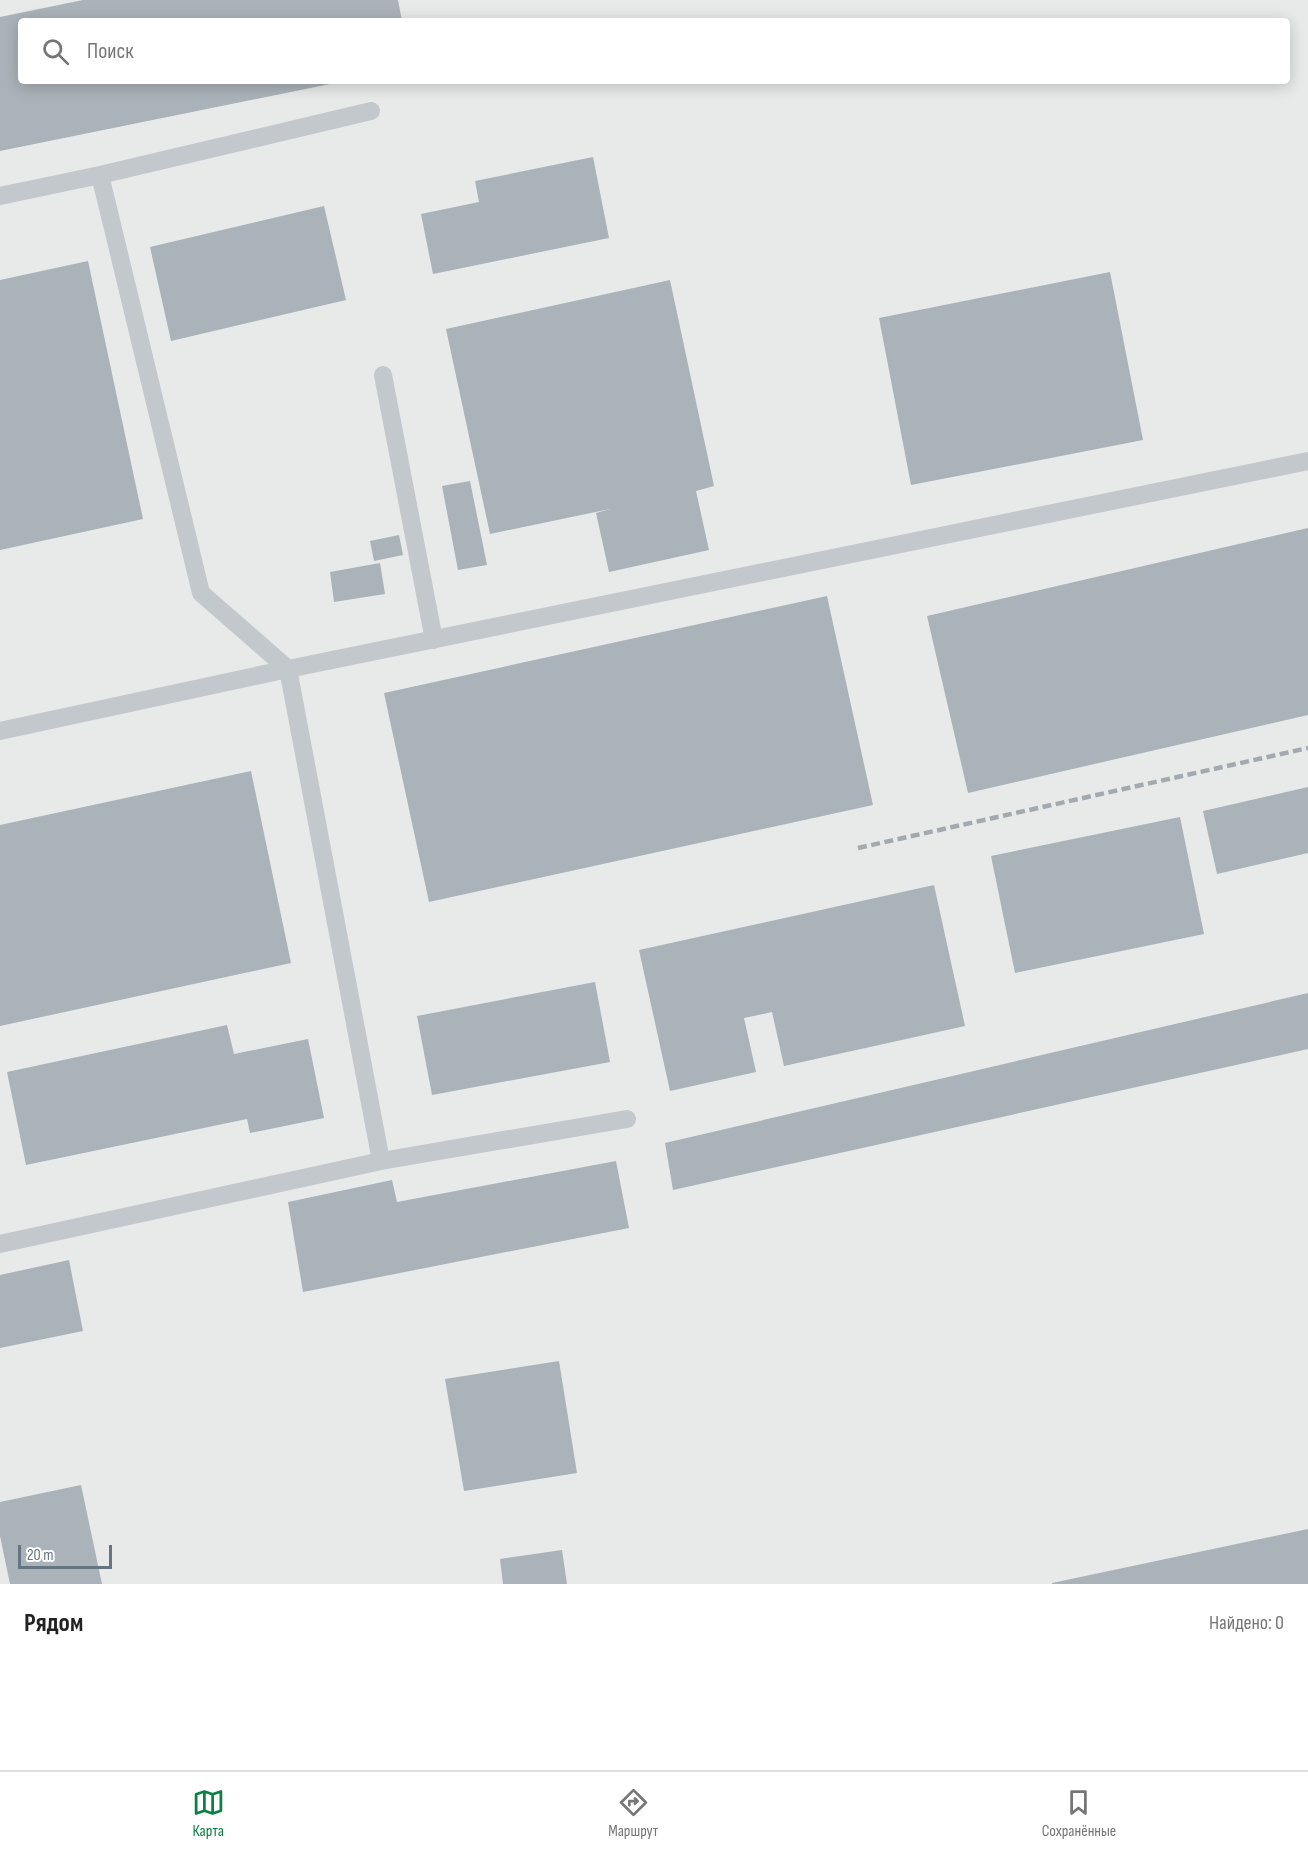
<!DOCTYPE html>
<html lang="ru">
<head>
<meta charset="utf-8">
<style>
  :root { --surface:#fff; --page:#f2f2f2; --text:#222; --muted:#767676; --line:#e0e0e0; --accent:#0b8043 }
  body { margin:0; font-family:"Sofia Sans Condensed",sans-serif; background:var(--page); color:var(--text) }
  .scale { position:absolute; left:18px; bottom:15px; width:94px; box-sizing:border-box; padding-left:6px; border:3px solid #657683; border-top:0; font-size:16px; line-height:21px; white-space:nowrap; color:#657683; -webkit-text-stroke:4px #fff; paint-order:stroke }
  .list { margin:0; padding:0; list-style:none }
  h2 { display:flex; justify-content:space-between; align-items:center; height:78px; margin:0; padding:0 24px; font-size:26px }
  h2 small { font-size:20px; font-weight:400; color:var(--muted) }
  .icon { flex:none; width:33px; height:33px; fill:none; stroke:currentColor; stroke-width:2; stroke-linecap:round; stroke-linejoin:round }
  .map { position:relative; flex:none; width:1308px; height:1584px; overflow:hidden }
  .search { position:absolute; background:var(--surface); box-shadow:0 3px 15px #0003; left:18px; right:18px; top:18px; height:66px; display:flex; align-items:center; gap:15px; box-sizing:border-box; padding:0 21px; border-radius:6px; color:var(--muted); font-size:22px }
  .sheet { height:186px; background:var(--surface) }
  nav { display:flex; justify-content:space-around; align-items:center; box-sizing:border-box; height:84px; border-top:2px solid var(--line); background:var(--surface); font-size:16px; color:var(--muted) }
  nav a { display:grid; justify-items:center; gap:3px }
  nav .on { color:var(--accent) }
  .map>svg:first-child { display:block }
  .built { fill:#e8e9e9; fill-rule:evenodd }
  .building { fill:#aab3b9 }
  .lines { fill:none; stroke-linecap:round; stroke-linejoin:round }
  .service { stroke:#c3c8cc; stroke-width:18 }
  .rail { stroke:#a2aab0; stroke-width:4.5; stroke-dasharray:9 4.5; stroke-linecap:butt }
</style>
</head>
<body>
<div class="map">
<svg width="1308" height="1584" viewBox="0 0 1308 1584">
  <rect width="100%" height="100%" fill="#fafaf8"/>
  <path class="built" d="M0 0H1308V1584H0ZM21 21H1287V81H21Z"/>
  <path class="building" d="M83 0H398L402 21H21V81L340 82 0 151V17Z
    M593 157 609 238 433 274 421 214 479 202 475 181Z
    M324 206 346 300 171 341 150 247Z
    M88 261 143 519 0 550V280Z
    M1110 272 1143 440 911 485 879 318Z
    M670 280 714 486 696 491 709 550 609 572 596 513 610 509 490 534 446 329Z
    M470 481 487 565 458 570 442 486Z
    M1308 528V715L968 793 927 616Z
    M399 535 403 555 374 561 370 541Z
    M380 563 385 594 334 602 330 572Z
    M827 596 873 805 429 902 384 693Z
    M251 771 291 963 0 1026V825Z
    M1308 787V853L1217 874 1203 811Z
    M1180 817 1204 934 1015 973 991 856Z
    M934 885 965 1026 784 1066 772 1012 744 1018 756 1072 670 1091 639 950Z
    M595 982 610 1062 432 1095 417 1016Z
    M1308 993V1049L673 1190 665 1143Z
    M227 1025 234 1054 308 1039 324 1118 250 1133 247 1119 26 1165 7 1072Z
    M616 1161 629 1228 303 1292 288 1202 392 1180 397 1202Z
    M69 1260 83 1331 0 1348V1275Z
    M559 1361 577 1473 464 1491 445 1379Z
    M81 1485 102 1584H10L0 1536V1502Z
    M1308 1529V1584H1052V1583Z
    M562 1550 567 1584H503L500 1559Z"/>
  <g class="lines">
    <path class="service" d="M100 175 201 593 288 669
      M0 196 100 175 371 111
      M383 375 434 640
      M0 731 288 669
      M381 1161 288 669 1308 461
      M0 1244 381 1161 627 1119"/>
    <path class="rail" d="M858 848 1308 748"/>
  </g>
</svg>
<div class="scale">20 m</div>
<div class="search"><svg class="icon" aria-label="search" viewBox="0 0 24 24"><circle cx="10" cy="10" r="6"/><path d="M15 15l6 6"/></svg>Поиск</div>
</div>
<section class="sheet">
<h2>Рядом<small>Найдено: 0</small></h2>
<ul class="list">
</ul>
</section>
<nav>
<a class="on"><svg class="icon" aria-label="map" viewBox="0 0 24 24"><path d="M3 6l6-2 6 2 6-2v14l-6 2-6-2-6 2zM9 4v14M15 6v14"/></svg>Карта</a>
<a><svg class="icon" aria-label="directions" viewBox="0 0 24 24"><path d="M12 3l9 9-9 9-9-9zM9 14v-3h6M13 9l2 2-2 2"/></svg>Маршрут</a>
<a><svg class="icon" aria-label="saved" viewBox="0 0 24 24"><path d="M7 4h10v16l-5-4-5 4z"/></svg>Сохранённые</a>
</nav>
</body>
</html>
